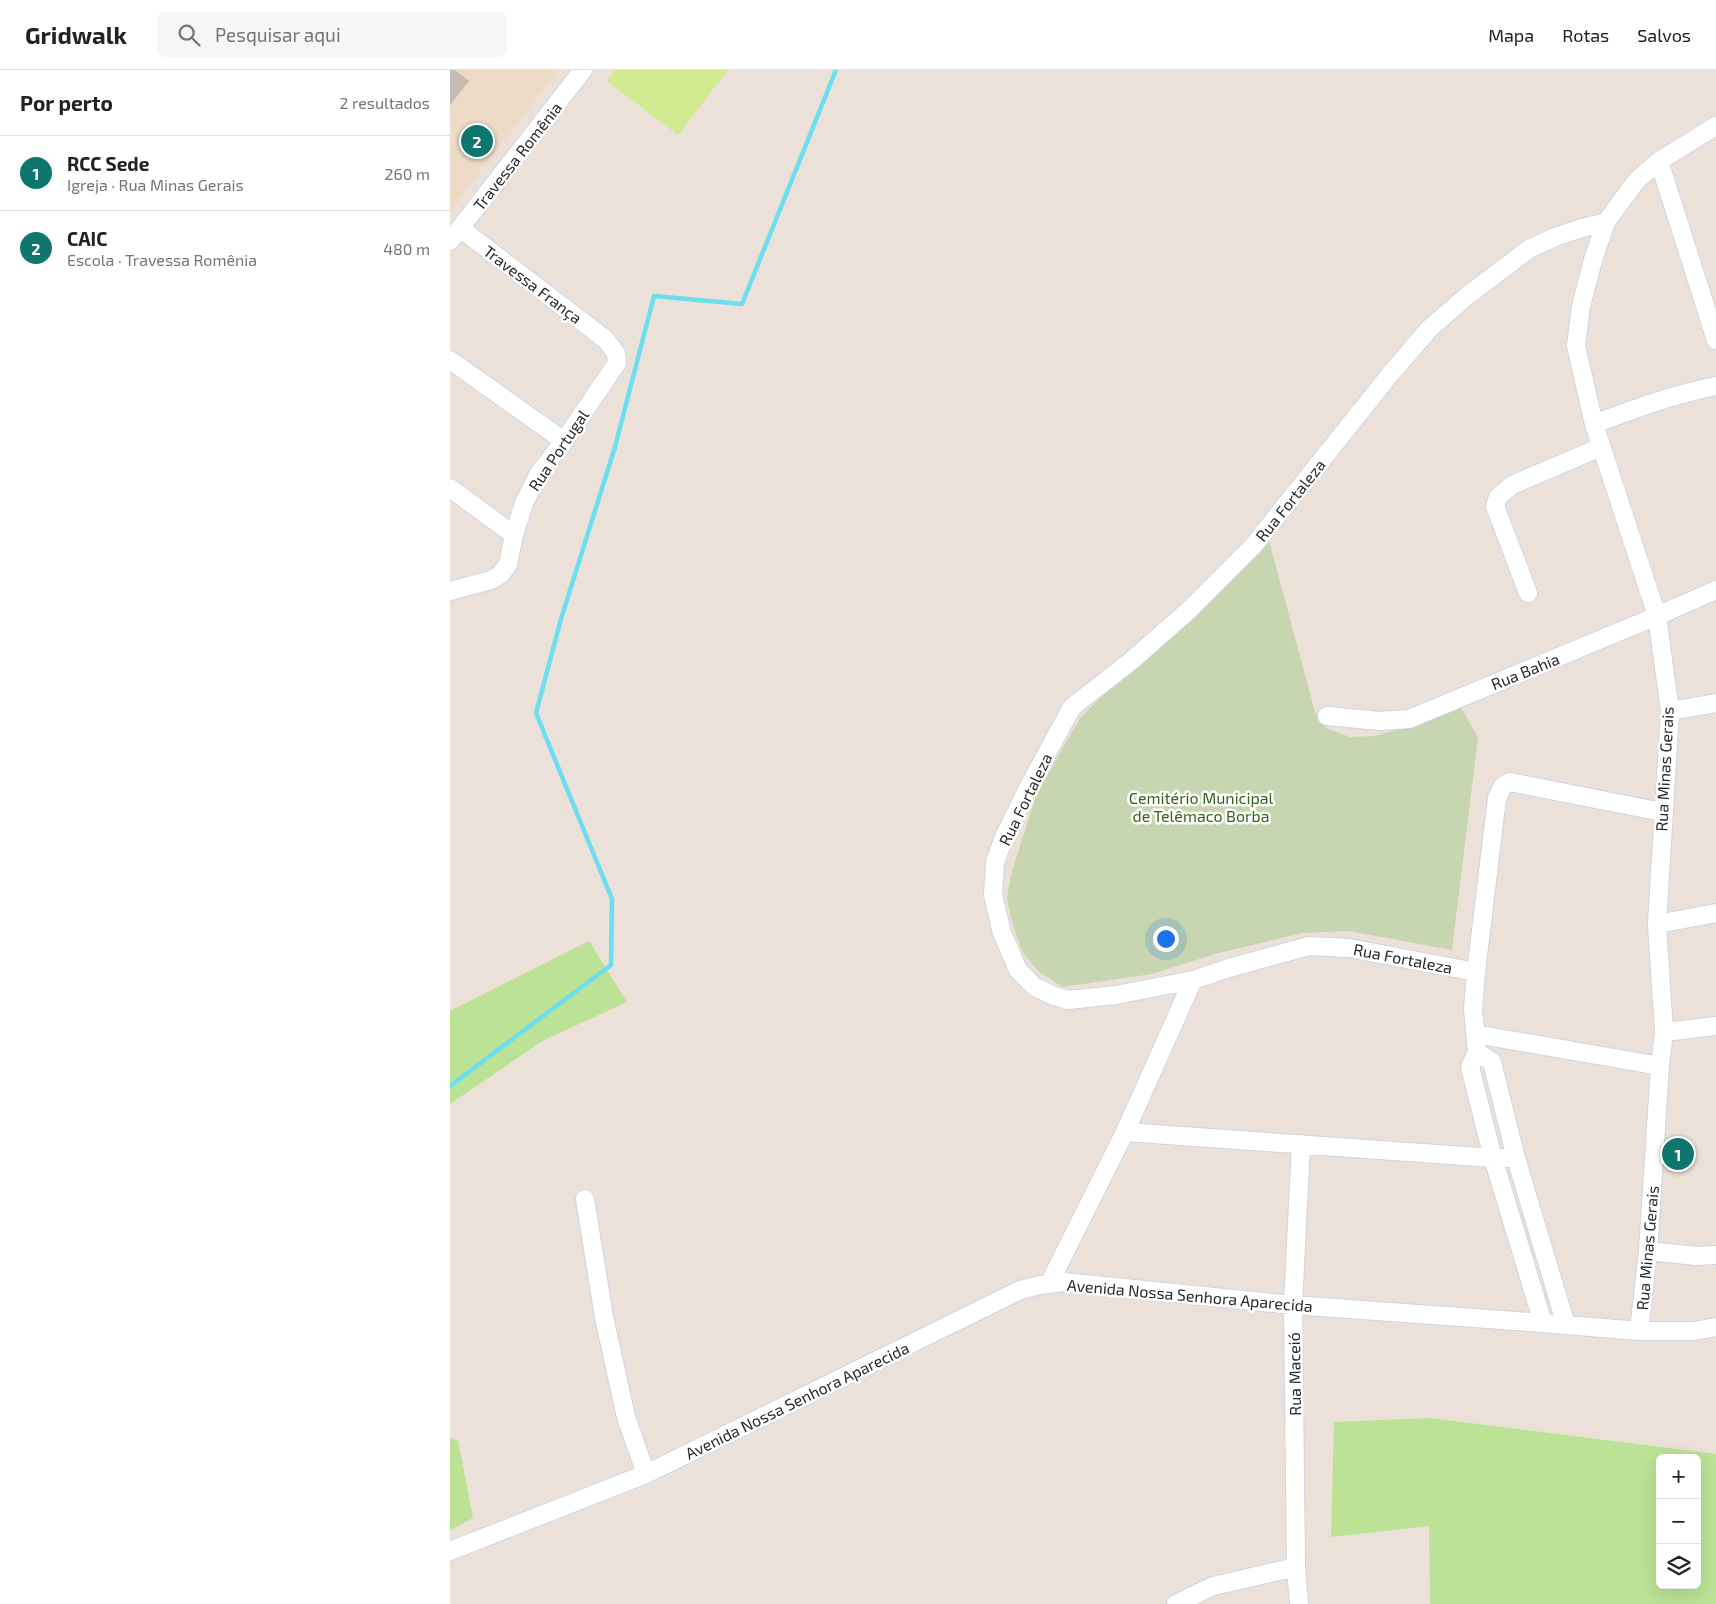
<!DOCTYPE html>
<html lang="pt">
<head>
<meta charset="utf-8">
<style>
  :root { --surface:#fff; --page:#f6f6f6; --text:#222; --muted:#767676; --line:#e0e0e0; --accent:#0f766e }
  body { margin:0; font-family:"Exo 2",sans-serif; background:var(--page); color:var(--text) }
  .controls { position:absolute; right:15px; bottom:15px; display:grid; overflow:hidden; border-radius:8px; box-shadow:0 5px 20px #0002 }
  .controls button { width:45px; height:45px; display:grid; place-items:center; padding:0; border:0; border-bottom:1px solid var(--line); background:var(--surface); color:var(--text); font:25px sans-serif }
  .you { position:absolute; left:715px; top:868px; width:18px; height:18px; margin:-12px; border:4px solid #fff; border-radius:50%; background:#1a73e8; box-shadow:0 0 0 8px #1a73e833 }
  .badge { display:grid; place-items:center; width:32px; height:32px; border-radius:50%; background:var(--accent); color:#fff; font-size:16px; font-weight:700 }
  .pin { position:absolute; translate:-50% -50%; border:2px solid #fff; box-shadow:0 1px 5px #0006 }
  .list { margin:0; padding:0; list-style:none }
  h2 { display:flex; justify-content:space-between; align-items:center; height:65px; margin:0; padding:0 20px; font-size:21px }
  h2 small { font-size:16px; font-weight:400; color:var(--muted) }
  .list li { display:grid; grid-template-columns:32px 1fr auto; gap:15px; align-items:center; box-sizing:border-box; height:75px; padding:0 20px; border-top:1px solid var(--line) }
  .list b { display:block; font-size:19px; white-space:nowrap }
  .list p { margin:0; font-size:16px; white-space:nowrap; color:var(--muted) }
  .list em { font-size:16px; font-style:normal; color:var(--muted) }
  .icon { flex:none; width:28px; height:28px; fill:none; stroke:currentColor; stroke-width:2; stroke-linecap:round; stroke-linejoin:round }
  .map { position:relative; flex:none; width:1266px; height:1534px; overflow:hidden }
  header { display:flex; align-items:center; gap:30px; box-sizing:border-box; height:70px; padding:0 25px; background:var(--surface); border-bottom:1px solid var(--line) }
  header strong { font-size:24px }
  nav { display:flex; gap:28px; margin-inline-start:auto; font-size:18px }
  .search { width:350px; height:45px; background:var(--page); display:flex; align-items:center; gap:12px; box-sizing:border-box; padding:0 18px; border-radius:8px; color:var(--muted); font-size:19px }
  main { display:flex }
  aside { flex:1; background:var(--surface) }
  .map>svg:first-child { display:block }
  .education { fill:#eddbc8 }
  .green { fill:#bbe295; fill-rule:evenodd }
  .cemetery { fill:#c7d5b0 }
  .pitch { fill:#d1ea90 }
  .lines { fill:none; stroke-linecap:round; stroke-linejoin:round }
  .stream { stroke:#6bdfef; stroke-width:4.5 }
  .building { fill:#c3bbb6 }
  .minor-casing { stroke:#cfd5e1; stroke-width:20 }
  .minor { stroke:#fff; stroke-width:18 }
  .labels { text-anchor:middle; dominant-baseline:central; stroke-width:5; stroke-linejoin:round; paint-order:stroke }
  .street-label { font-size:16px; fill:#282828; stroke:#fff }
  .park-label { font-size:16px; fill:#346419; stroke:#fff }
</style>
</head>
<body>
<header>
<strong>Gridwalk</strong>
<div class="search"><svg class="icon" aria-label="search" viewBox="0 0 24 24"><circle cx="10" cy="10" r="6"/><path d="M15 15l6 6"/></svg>Pesquisar aqui</div>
<nav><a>Mapa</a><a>Rotas</a><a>Salvos</a></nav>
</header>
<main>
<aside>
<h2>Por perto<small>2 resultados</small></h2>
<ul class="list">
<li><span class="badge">1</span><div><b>RCC Sede</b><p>Igreja · Rua Minas Gerais</p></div><em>260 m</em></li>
<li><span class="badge">2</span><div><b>CAIC</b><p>Escola · Travessa Romênia</p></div><em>480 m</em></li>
</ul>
</aside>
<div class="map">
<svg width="1266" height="1534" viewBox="0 0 1266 1534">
  <rect width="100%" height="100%" fill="#ebe1d9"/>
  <path class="education" d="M0 0H108L0 142Z"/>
  <path class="green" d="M139 871 177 932 94 970 0 1034V941Z
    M980 1348 1266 1384V1534H980L979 1456 881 1467 884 1352ZM1210 1388H1247V1515H1210Z
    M0 1368 8 1370 23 1448 0 1460Z"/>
  <path class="cemetery" d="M818 467 865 642 876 658 900 667 925 666 957 657 1010 636 1028 667 1002 880 899 861 852 863 765 884 702 904 612 917 587 900 572 881 561 849 557 828 561 805 586 725 630 648 686 592Z"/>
  <path class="pitch" d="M165 0H278L228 65 157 11Z"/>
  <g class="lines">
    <path class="stream" d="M0 1016 161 895 162 829 86 643 111 549 165 377 204 226 292 234 386 0"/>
  </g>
  <path class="building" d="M0 0H5L19 11 0 35Z"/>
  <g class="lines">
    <g class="minor-casing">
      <path id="minor" d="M1209 91 1266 270
        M0 171 133 0
        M0 290 114 371
        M1144 354C1184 339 1224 324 1266 316
        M0 418 64 465
        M0 521 41 510 51 504 58 494 64 465 74 433 88 405 114 371 167 293 166 283 155 269 10 158
        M1078 523 1045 436 1048 427 1062 415 1151 377
        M1220 641 1266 633
        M877 646 930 651 959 649 1207 546 1266 520
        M1207 854 1266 843
        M1026 902 899 878 859 876 779 898 743 910 666 925 618 930 604 926 585 917 568 900 552 863 543 825 545 792 555 765 578 718 622 637 681 591 739 540 803 476 942 302 980 258 1017 226 1079 179 1105 167 1132 158 1156 152
        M1214 962 1266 956
        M1025 964 1210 996
        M1027 982 1042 992 1066 1088 1116 1255
        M675 1062 1043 1088H1066
        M135 1129 154 1247 176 1347 196 1404
        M1198 1181 1247 1186 1266 1185
        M599 1214 675 1062 743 910
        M1093 1253 1043 1088 1020 997 1027 982 1023 939 1026 902 1047 728 1053 716 1060 712 1212 742
        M1189 1261 1198 1181 1210 996 1214 962 1207 854 1220 641 1207 546 1144 354 1126 276 1131 236 1143 190 1156 152 1187 110 1209 91 1266 56
        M0 1481 196 1404 570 1220 590 1215 614 1212 843 1235 1093 1253 1189 1261H1243L1266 1257
        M726 1534 763 1516 846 1497
        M849 1534 846 1497 843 1235 851 1074"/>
    </g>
    <use href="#minor" class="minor"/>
  </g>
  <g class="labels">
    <g class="street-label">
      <text transform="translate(67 86) rotate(-52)">Travessa Romênia</text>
      <text transform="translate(83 214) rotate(37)">Travessa França</text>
      <text transform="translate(108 380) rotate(-56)">Rua Portugal</text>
      <text transform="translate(840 430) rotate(-51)">Rua Fortaleza</text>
      <text transform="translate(1075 601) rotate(-22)">Rua Bahia</text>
      <text transform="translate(1214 699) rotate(-87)">Rua Minas Gerais</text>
      <text transform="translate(575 729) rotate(-64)">Rua Fortaleza</text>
      <text transform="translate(953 888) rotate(11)">Rua Fortaleza</text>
      <text transform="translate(1197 1178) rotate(-85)">Rua Minas Gerais</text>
      <text transform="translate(740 1225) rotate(5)">Avenida Nossa Senhora Aparecida</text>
      <text transform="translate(844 1304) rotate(-91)">Rua Maceió</text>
      <text transform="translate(347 1330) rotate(-26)">Avenida Nossa Senhora Aparecida</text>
    </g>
    <g class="park-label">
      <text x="751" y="727">Cemitério Municipal<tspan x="751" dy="18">de Telêmaco Borba</tspan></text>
    </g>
  </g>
</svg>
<div class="controls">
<button>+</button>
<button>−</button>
<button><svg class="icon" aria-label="layers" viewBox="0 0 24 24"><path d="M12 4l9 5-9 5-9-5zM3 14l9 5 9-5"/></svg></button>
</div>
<div class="you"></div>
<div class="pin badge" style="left:1228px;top:1084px">1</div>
<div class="pin badge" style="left:27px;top:71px">2</div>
</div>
</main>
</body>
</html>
